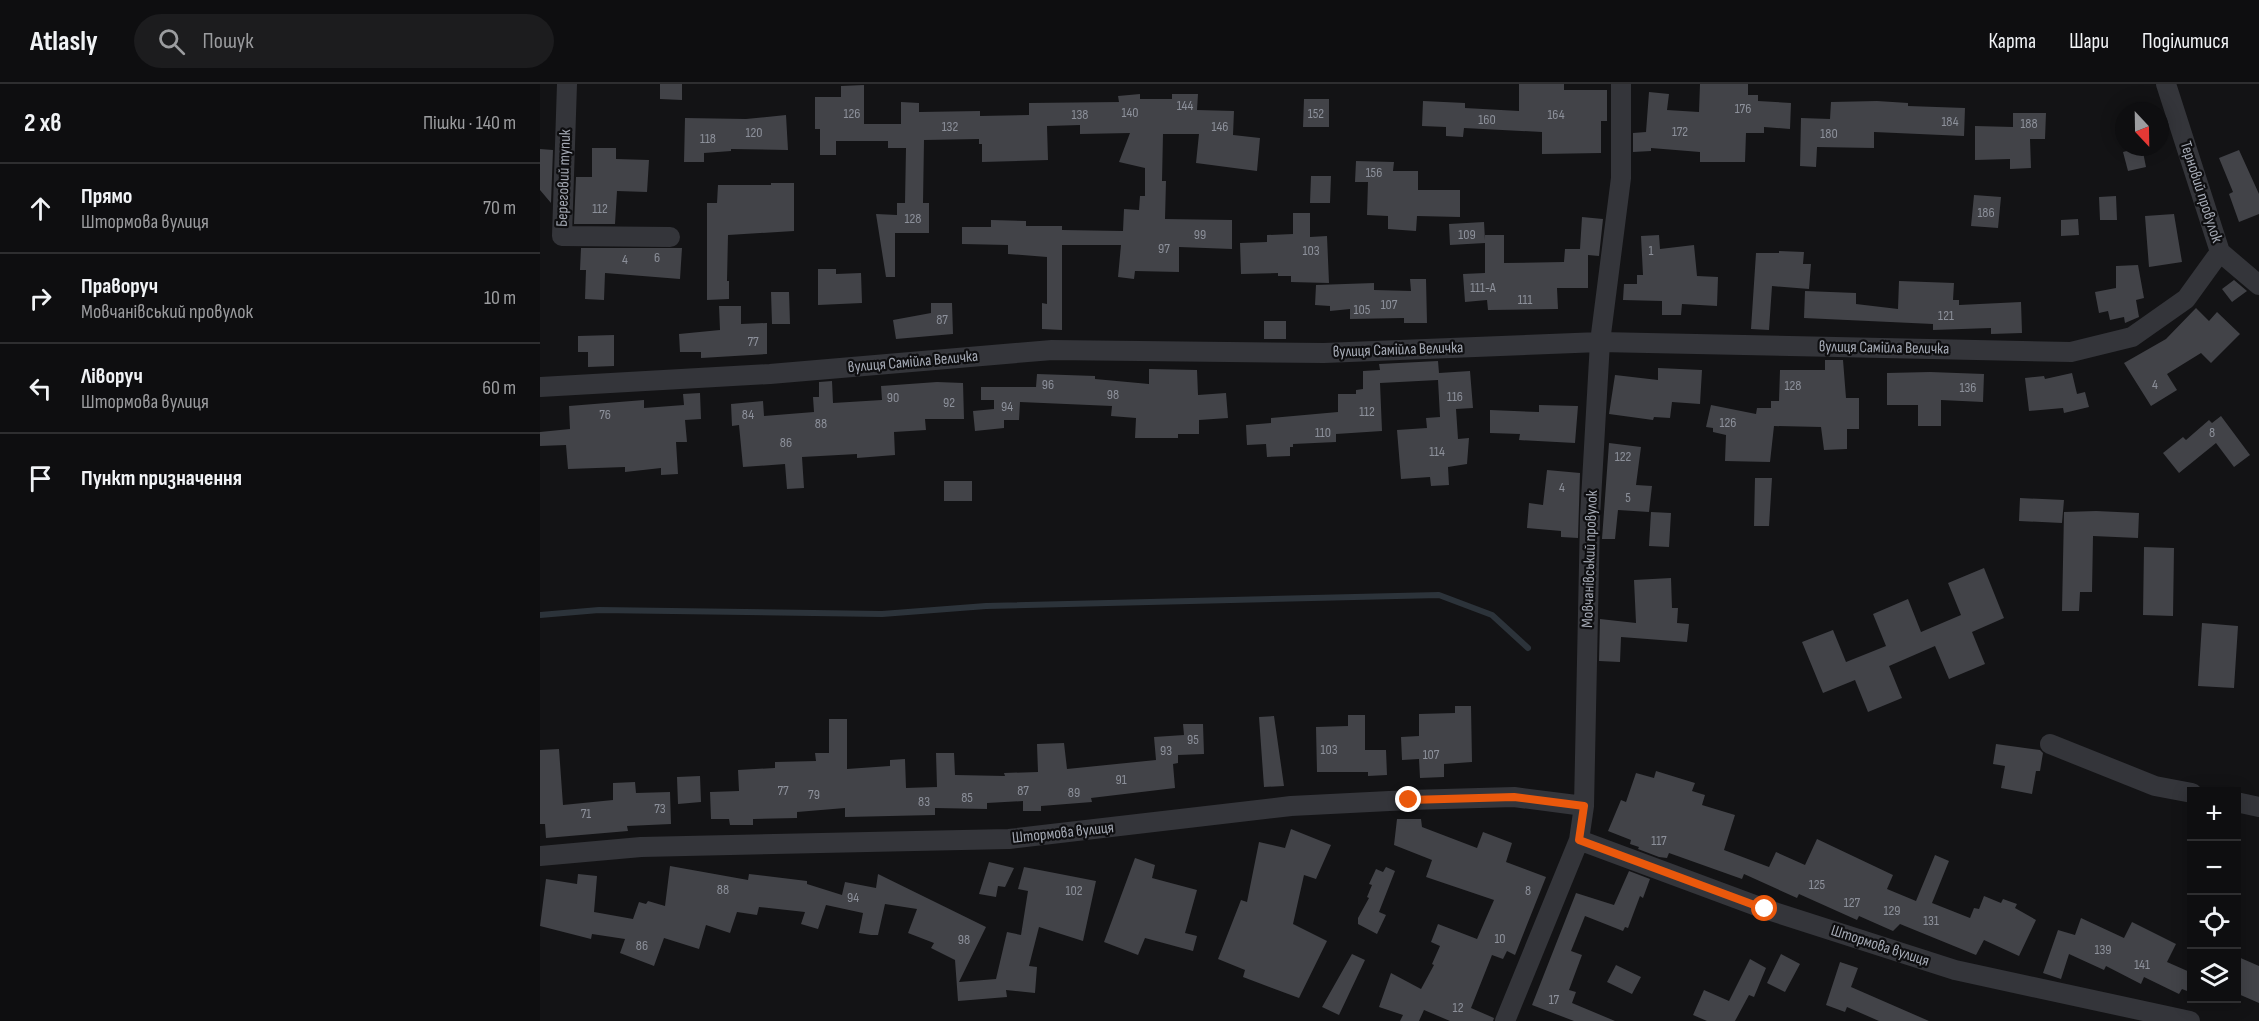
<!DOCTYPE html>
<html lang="uk">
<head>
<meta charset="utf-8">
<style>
  :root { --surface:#0e0e10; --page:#1c1c1e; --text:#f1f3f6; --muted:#9b9c9f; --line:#2e2e30 }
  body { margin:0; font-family:"Sofia Sans Condensed",sans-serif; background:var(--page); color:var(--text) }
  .controls { position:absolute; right:18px; bottom:18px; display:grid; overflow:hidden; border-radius:0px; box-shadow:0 3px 15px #0003 }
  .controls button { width:54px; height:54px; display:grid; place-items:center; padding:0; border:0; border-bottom:2px solid var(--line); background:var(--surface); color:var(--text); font:30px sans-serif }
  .compass { position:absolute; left:1575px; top:18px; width:54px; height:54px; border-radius:50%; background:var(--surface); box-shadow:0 3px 15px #0003; rotate:158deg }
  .stop { position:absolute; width:18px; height:18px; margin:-14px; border:4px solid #ea580c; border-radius:50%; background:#fff }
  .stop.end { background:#ea580c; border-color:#fff; box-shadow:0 2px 6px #0008 }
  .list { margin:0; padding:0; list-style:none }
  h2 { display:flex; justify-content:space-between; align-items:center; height:78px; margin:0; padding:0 24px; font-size:26px }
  h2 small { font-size:20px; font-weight:400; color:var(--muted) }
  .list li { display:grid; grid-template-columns:39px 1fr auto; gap:18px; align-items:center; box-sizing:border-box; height:90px; padding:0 24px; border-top:2px solid var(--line) }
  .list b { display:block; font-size:22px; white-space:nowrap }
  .list p { margin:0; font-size:20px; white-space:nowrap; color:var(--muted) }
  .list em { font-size:20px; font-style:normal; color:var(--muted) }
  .icon { flex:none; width:33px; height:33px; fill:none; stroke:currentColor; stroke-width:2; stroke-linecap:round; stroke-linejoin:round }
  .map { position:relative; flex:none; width:1719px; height:937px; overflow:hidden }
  header { display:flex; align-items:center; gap:36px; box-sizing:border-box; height:84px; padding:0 30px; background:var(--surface); border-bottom:2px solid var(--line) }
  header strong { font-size:28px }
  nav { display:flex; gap:33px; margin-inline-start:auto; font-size:21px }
  .search { width:420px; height:54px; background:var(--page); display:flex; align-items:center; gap:15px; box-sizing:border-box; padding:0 21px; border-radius:33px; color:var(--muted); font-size:22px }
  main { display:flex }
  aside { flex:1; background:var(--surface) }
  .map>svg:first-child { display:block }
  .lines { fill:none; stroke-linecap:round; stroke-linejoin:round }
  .stream { stroke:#2c333a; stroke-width:6 }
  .building { fill:#424348 }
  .minor { stroke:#34353a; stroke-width:20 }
  .route { stroke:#ea580c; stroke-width:8 }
  .labels { text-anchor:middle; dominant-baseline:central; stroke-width:4.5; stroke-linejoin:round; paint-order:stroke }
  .number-label { font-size:14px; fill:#8c909a }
  .street-label { font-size:16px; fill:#a5aab5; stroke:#0e0e10 }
</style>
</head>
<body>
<header>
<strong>Atlasly</strong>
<div class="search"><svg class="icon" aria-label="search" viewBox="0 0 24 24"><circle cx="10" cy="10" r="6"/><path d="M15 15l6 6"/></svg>Пошук</div>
<nav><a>Карта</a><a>Шари</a><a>Поділитися</a></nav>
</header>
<main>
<aside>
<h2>2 хв<small>Пішки · 140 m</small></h2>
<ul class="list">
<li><svg class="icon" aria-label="ahead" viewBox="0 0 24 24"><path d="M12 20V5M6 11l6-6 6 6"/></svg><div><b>Прямо</b><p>Штормова вулиця</p></div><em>70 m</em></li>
<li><svg class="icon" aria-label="right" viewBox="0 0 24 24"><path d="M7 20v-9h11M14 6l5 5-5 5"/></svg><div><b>Праворуч</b><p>Мовчанівський провулок</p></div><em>10 m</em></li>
<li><svg class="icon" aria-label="left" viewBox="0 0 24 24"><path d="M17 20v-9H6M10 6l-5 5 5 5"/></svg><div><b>Ліворуч</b><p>Штормова вулиця</p></div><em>60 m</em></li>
<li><svg class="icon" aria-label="arrive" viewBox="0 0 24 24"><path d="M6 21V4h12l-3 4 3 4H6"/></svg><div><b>Пункт призначення</b></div></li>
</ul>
</aside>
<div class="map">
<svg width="1719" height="937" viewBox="0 0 1719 937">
  <rect width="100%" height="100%" fill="#131315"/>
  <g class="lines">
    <path class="stream" d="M0 531 59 526 342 530 446 522 899 511 952 531 988 564"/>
  </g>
  <path class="building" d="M120 0H142V16L120 15Z
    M979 0H1024V6H1067V37H1061V69L1002 70V48L924 44 923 53 906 52V43L882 42 883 17 925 19V24L979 27Z
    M1160 0H1208V11H1218V17L1251 19 1250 45 1224 43V49H1206L1205 78H1160V68L1111 64V67L1093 68V49L1106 48 1109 8 1129 10 1127 26 1159 28Z
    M324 1V40H361V18L379 19V28L440 27V32L489 31V19L579 18 578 12 600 10V15H632V10H658L657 26 694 27 693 51 720 54 717 87 656 79 659 50H623L622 97H626L625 135 692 136V165L639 163V188L595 187 594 195 578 193 581 161H522V246L502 245V219L507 220V173L468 170V161L422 160V143H451V136L486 137V142H522V146L583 147 584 125 599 126 600 112H605V84L579 78 590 49 540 50V41L507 42 508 76 442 78V60H439V55L384 56 383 119H389V149H355V193H346L336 130 357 131V119H365L366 64H348V57H296V71H280V45H275V13H301V2Z
    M764 15H789V43H763Z
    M1337 17 1368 19V22L1425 24 1424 52 1334 48V64L1277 63 1276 83 1260 82 1261 34 1290 35 1291 18Z
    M1473 29H1506L1505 55H1490L1491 84 1470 85V75L1435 76V42L1473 43Z
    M246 31 248 66 191 65V67L164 69V78H144L145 34 206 35Z
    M1602 63 1606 83 1588 87 1583 68Z
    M52 64H76V75L109 76 107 108 77 107 75 140H34L36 93H52Z
    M0 65 13 66 11 119 0 106Z
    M1699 66 1719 110V130L1699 138 1689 110 1693 108 1679 74Z
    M816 77 854 78 853 87H878V106H920V133L877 132 876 147 848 145V132L827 131 828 98H815Z
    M771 92H791L790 119H770Z
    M231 99H254V147L188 151 187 197H189V215L167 216V119H177L178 101H231Z
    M1434 111 1461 113 1458 144 1431 142Z
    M1576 112 1577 136H1560L1559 113Z
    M753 129H770V153L787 152 789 199 751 198V192H738V189L701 190 700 159 727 158V151L753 150Z
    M1634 130 1642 178 1609 183 1605 132Z
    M1042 133 1063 135 1059 172 1048 171V204H1017L1018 225 948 226 947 216 925 218 923 190 945 189V159L910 161 909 140 944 138 945 156V151H964V179L1024 178 1025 165H1040Z
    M1538 135 1539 151 1521 152V136Z
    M1119 151 1120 165 1154 161 1157 192 1178 193 1177 222 1142 220 1141 231H1122V217L1083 216 1084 200H1097V191H1103L1101 152Z
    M41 164H142L140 195 65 189 64 216 45 215 46 186H40Z
    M1239 167 1264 168 1263 180H1271L1269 205 1232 202 1229 246 1211 245 1216 169H1239Z
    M1598 181 1604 214 1596 216 1599 233 1585 239 1584 233 1570 236 1568 227 1559 229 1555 208 1576 204V182Z
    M278 185H296V190L321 189 322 219 278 221Z
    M870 195H886L887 239H864V234L810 235V225L790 227V222L775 221 776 201 834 199V206L871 207Z
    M1694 196 1707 207 1692 218 1682 205Z
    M1359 197 1414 199 1413 216H1419V221L1481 218 1482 249 1451 250V244L1393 246V240L1264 234 1265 207 1316 209V220L1358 225Z
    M231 208H249L250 240H232Z
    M391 219H412L413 250 356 255 353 236 391 229Z
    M179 222H201V240L227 239V270L161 274V268H140L139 250 180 246Z
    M1656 224 1669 237 1677 228 1700 250 1671 279 1661 269 1627 290 1637 306 1611 322 1584 279 1626 255Z
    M724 237H746V255H724Z
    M74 251V282L48 283V268H38V252Z
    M1285 276H1303L1306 314H1319V345H1307V365L1284 366 1281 343 1234 342 1230 378 1185 377 1186 351 1173 348V344L1166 343 1171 321 1216 330 1217 324H1231V317H1239L1240 286H1285Z
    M898 277 899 289 930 287 933 324 916 325 918 355 929 354 927 380 908 383 909 401 891 402 890 393 861 395 857 346 887 344 886 334 900 333 898 296 840 299 842 347 796 350V358L753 360V363H750V372L727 373 726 360 707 361 706 341 731 339V334L798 328V310H816V306L823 305V287L840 286 839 280Z
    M1118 284 1162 286 1160 320 1132 318 1130 334 1114 333 1113 336 1069 330 1075 291 1118 296Z
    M609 285 657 286 658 311 686 309 688 334 659 336V350H638V354H595L596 334 571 332 572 322 480 318 479 336H464V344L435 347 433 327 454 325V316H441V303H496L497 290 555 292V295L609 300Z
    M1390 288 1444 290 1443 318 1401 316V342H1378V321H1347V289Z
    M1532 289 1537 310 1545 308 1549 323 1524 329 1523 324 1489 327 1485 294 1504 292 1505 295Z
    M292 297 293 319 342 316 341 302 397 298 423 299 424 335H385L386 346 354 348 355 371 317 374V370L262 373 264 404 247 405 245 380 203 383 199 341 192 342 191 320 223 317 224 332 274 328 273 313H279V298Z
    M160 309 161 335 145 336 147 358H136L138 390 121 391V384L85 388V383L28 385 26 361 0 362V348L30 345 29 322 104 316V324L144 321 143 310Z
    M999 321 1038 322 1035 359 979 356 980 350 950 349V326L999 328Z
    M1681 332 1710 371 1694 383 1676 359 1639 389 1623 369 1643 353 1646 356 1669 336 1672 339Z
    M1069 359 1101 363 1096 401 1112 402 1109 428 1078 426 1075 455H1062Z
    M1007 386 1040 389 1038 454 1021 453V447L987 444 989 419 1003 421Z
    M1215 394H1232L1229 442H1214Z
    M404 397H432V417H404Z
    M1480 414 1524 416 1522 439 1479 437Z
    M1556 427 1599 429 1598 454 1553 452 1552 508H1540L1539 527H1522L1524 428Z
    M1111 428 1131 429 1129 463 1109 462Z
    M1604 463 1634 464 1633 532 1603 531Z
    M1444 484 1464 534 1432 548 1445 580 1409 595 1395 562 1349 582 1362 614 1328 628 1315 596 1283 609 1262 558 1293 546 1306 578 1346 562 1333 530 1368 515 1381 548 1421 531 1408 499Z
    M1131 494 1132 524H1138L1137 539 1149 540 1147 558 1081 553 1080 578 1059 577 1060 535 1096 539 1094 496Z
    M1662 539 1698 542 1694 604 1658 602Z
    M915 622H931L932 678 904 680V693L880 694 879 675 862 676 861 653 879 652V630L915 629Z
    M808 631H825V666H846L847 691 828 692V688H777L776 643 808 642Z
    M734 632 744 702 724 703 719 633Z
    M289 635H307V685L350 682V676L365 675 366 704 397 703 396 669H414L415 691 465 692 464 689 498 688 497 660 524 659 527 685 616 676 614 653 644 651 643 640H663L664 670 638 671V679L633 680 635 704 551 714 552 718 501 722V727H483V717L447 719V725L395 724V731L305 733V724L257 728V734L213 735V741H190L189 735H171L170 708 199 707 198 686 235 684V678L276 677 275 669H289Z
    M1456 660 1500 666 1503 669 1500 687H1496L1492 710 1461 704 1465 682 1453 680Z
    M19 665 23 721 73 716V699L95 698 96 709 130 708 131 740 87 742 88 747 6 754 5 740H0V666Z
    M1116 687 1155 699 1152 707 1165 711 1162 721 1195 731 1184 766 1229 783 1236 768 1265 781 1277 755 1353 791 1347 805 1376 817 1395 771 1409 777 1392 819 1430 834 1434 824 1439 825 1444 812 1461 819 1463 815 1477 820 1475 824 1496 836 1479 872 1444 856 1436 871 1360 840 1353 847 1319 832 1317 836 1259 810 1257 814 1204 790 1202 795 1129 769 1127 774 1119 773 1098 765 1099 763 1090 760 1091 756 1068 747 1081 716 1086 718 1096 689 1114 694Z
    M160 692 161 718 138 720 137 693Z
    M857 735H881L882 743 937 764 943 748 972 759 966 778 1006 793 975 871 967 867 963 875 952 871 931 924 954 934 953 937H910L884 926 879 937H860L863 931 839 923 851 889 881 905 894 881 892 880 900 862 891 858 898 840 937 855 954 816 886 793 892 776 854 761Z
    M751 745 791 761 776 795 764 791 753 840 787 857 759 914 703 893 705 886 678 875 701 816 707 818 719 758 745 764Z
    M595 774 615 781 612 794 657 806 645 849 657 852 653 867 605 854 598 871 564 858Z
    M449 778 474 784 465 803 458 802 456 813 439 810Z
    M130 782 208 796 209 790 267 797V800L302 811 305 798 336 804 338 790 446 843 419 898 456 895 467 848 481 851 488 807 478 805 484 783 556 797 543 857 499 843 489 882 497 883 495 909 466 906 467 913 418 917 415 876 391 864 394 859 368 849 377 825 345 820 338 851H331L319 849 323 829 286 821 278 845 261 840 265 828 219 823 217 831 197 828 190 849 166 841 159 865 124 854 114 882 80 869 85 855 52 850 51 855 0 842 6 795 37 800 38 790 57 792 54 828 93 835 99 818 106 820 108 817 125 822Z
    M846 783 855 787 839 828 846 831 837 850 818 840V834L829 814 827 813 832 801 829 800 836 785 843 788Z
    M1089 787 1110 795 1103 814 1100 812 1088 844 1085 843 1083 847 1045 832 1031 867 1042 871 1029 906 1036 908 1032 919 1075 937H1034L992 921 1036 809 1074 821Z
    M1541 834 1584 854 1592 838 1636 860 1627 878 1652 889V909L1642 905 1639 910 1604 893 1601 900 1566 882 1564 886 1529 870 1521 895 1503 889 1518 846 1535 851Z
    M812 870 825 876 799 931 782 923Z
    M1241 870 1260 880 1245 908 1227 899Z
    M1696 872 1719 882V919L1696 909Z
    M1210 875 1226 884 1214 913 1209 911 1195 937H1167L1153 931 1164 906 1189 917Z
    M1300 878 1318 884 1311 903 1389 937H1339L1307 923 1305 928 1286 921Z
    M1076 881 1101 893 1092 910 1067 898Z"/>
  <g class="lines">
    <path class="minor" d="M27 0 22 152 130 153
      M1626 0 1680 168 1719 201
      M0 303 230 290 512 266 784 269 1060 258 1531 268 1592 253 1646 215 1680 168
      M1510 660 1615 702 1652 709
      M1696 718 1719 723
      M1039 756 1225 825 1415 886 1650 937
      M0 772 101 763 469 755 751 722 869 716 974 713 1044 722
      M965 937 1039 756 1044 722 1050 433 1060 258 1081 94V0"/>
  </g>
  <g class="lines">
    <path class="route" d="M869 716 974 713 1044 722 1039 756 1225 825"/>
  </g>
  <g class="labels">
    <g class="number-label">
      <text x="645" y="21">144</text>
      <text x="1203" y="24">176</text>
      <text x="590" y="28">140</text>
      <text x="312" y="29">126</text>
      <text x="776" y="29">152</text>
      <text x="540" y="30">138</text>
      <text x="1016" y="30">164</text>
      <text x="947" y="35">160</text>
      <text x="1410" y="37">184</text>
      <text x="1489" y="39">188</text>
      <text x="410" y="42">132</text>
      <text x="680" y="42">146</text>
      <text x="1140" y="47">172</text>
      <text x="214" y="48">120</text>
      <text x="1289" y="49">180</text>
      <text x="168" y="54">118</text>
      <text x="834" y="88">156</text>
      <text x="60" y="124">112</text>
      <text x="1446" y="128">186</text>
      <text x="373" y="134">128</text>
      <text x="660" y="150">99</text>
      <text x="927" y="150">109</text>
      <text x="624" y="164">97</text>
      <text x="771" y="166">103</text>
      <text x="1111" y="166">1</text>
      <text x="117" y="173">6</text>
      <text x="85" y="175">4</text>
      <text x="943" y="203">111-А</text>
      <text x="985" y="215">111</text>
      <text x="849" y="220">107</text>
      <text x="822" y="225">105</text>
      <text x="1406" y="231">121</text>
      <text x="402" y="235">87</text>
      <text x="213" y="257">77</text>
      <text x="508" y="300">96</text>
      <text x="1615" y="300">4</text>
      <text x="1253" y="301">128</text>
      <text x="1428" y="303">136</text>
      <text x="573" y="310">98</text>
      <text x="915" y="312">116</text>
      <text x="353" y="313">90</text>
      <text x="409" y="318">92</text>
      <text x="467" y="322">94</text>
      <text x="827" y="327">112</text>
      <text x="65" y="330">76</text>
      <text x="208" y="330">84</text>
      <text x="1188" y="338">126</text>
      <text x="281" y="339">88</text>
      <text x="783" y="348">110</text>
      <text x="1672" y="348">8</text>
      <text x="246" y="358">86</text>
      <text x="897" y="367">114</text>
      <text x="1083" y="372">122</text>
      <text x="1022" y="403">4</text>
      <text x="1088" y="413">5</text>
      <text x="653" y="655">95</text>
      <text x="789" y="665">103</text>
      <text x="626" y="666">93</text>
      <text x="891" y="670">107</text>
      <text x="581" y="695">91</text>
      <text x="243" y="706">77</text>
      <text x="483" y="706">87</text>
      <text x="534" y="708">89</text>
      <text x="274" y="710">79</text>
      <text x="427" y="713">85</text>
      <text x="384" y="717">83</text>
      <text x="120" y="724">73</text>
      <text x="46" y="729">71</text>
      <text x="1119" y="756">117</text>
      <text x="1277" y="800">125</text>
      <text x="183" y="805">88</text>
      <text x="534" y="806">102</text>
      <text x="988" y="806">8</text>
      <text x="313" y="813">94</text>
      <text x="1312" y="818">127</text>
      <text x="1352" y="826">129</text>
      <text x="1391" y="836">131</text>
      <text x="960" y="854">10</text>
      <text x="424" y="855">98</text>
      <text x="102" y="861">86</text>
      <text x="1563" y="865">139</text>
      <text x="1602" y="880">141</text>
      <text x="1014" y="915">17</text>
      <text x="918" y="923">12</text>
    </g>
    <g class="street-label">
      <text transform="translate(24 94) rotate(-88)">Береговий тупик</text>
      <text transform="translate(1661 108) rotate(72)">Терновий провулок</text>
      <text transform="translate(1344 264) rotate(1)">вулиця Самійла Величка</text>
      <text transform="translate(858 266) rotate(-2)">вулиця Самійла Величка</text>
      <text transform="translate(373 278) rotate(-5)">вулиця Самійла Величка</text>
      <text transform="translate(1050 475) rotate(-88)">Мовчанівський провулок</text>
      <text transform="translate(523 749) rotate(-6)">Штормова вулиця</text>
      <text transform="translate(1340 862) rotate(18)">Штормова вулиця</text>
    </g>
  </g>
</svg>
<div class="controls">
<button>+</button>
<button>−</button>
<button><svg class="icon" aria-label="locate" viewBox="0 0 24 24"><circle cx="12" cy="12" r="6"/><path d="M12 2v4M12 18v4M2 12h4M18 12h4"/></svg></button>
<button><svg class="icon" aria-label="layers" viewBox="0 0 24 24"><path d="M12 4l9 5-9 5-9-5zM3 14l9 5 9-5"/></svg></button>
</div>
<svg class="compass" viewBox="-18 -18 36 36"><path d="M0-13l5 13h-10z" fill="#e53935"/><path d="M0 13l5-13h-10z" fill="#9b9c9f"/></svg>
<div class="stop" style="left:1225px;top:825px"></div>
<div class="stop end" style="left:869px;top:716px"></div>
</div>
</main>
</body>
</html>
